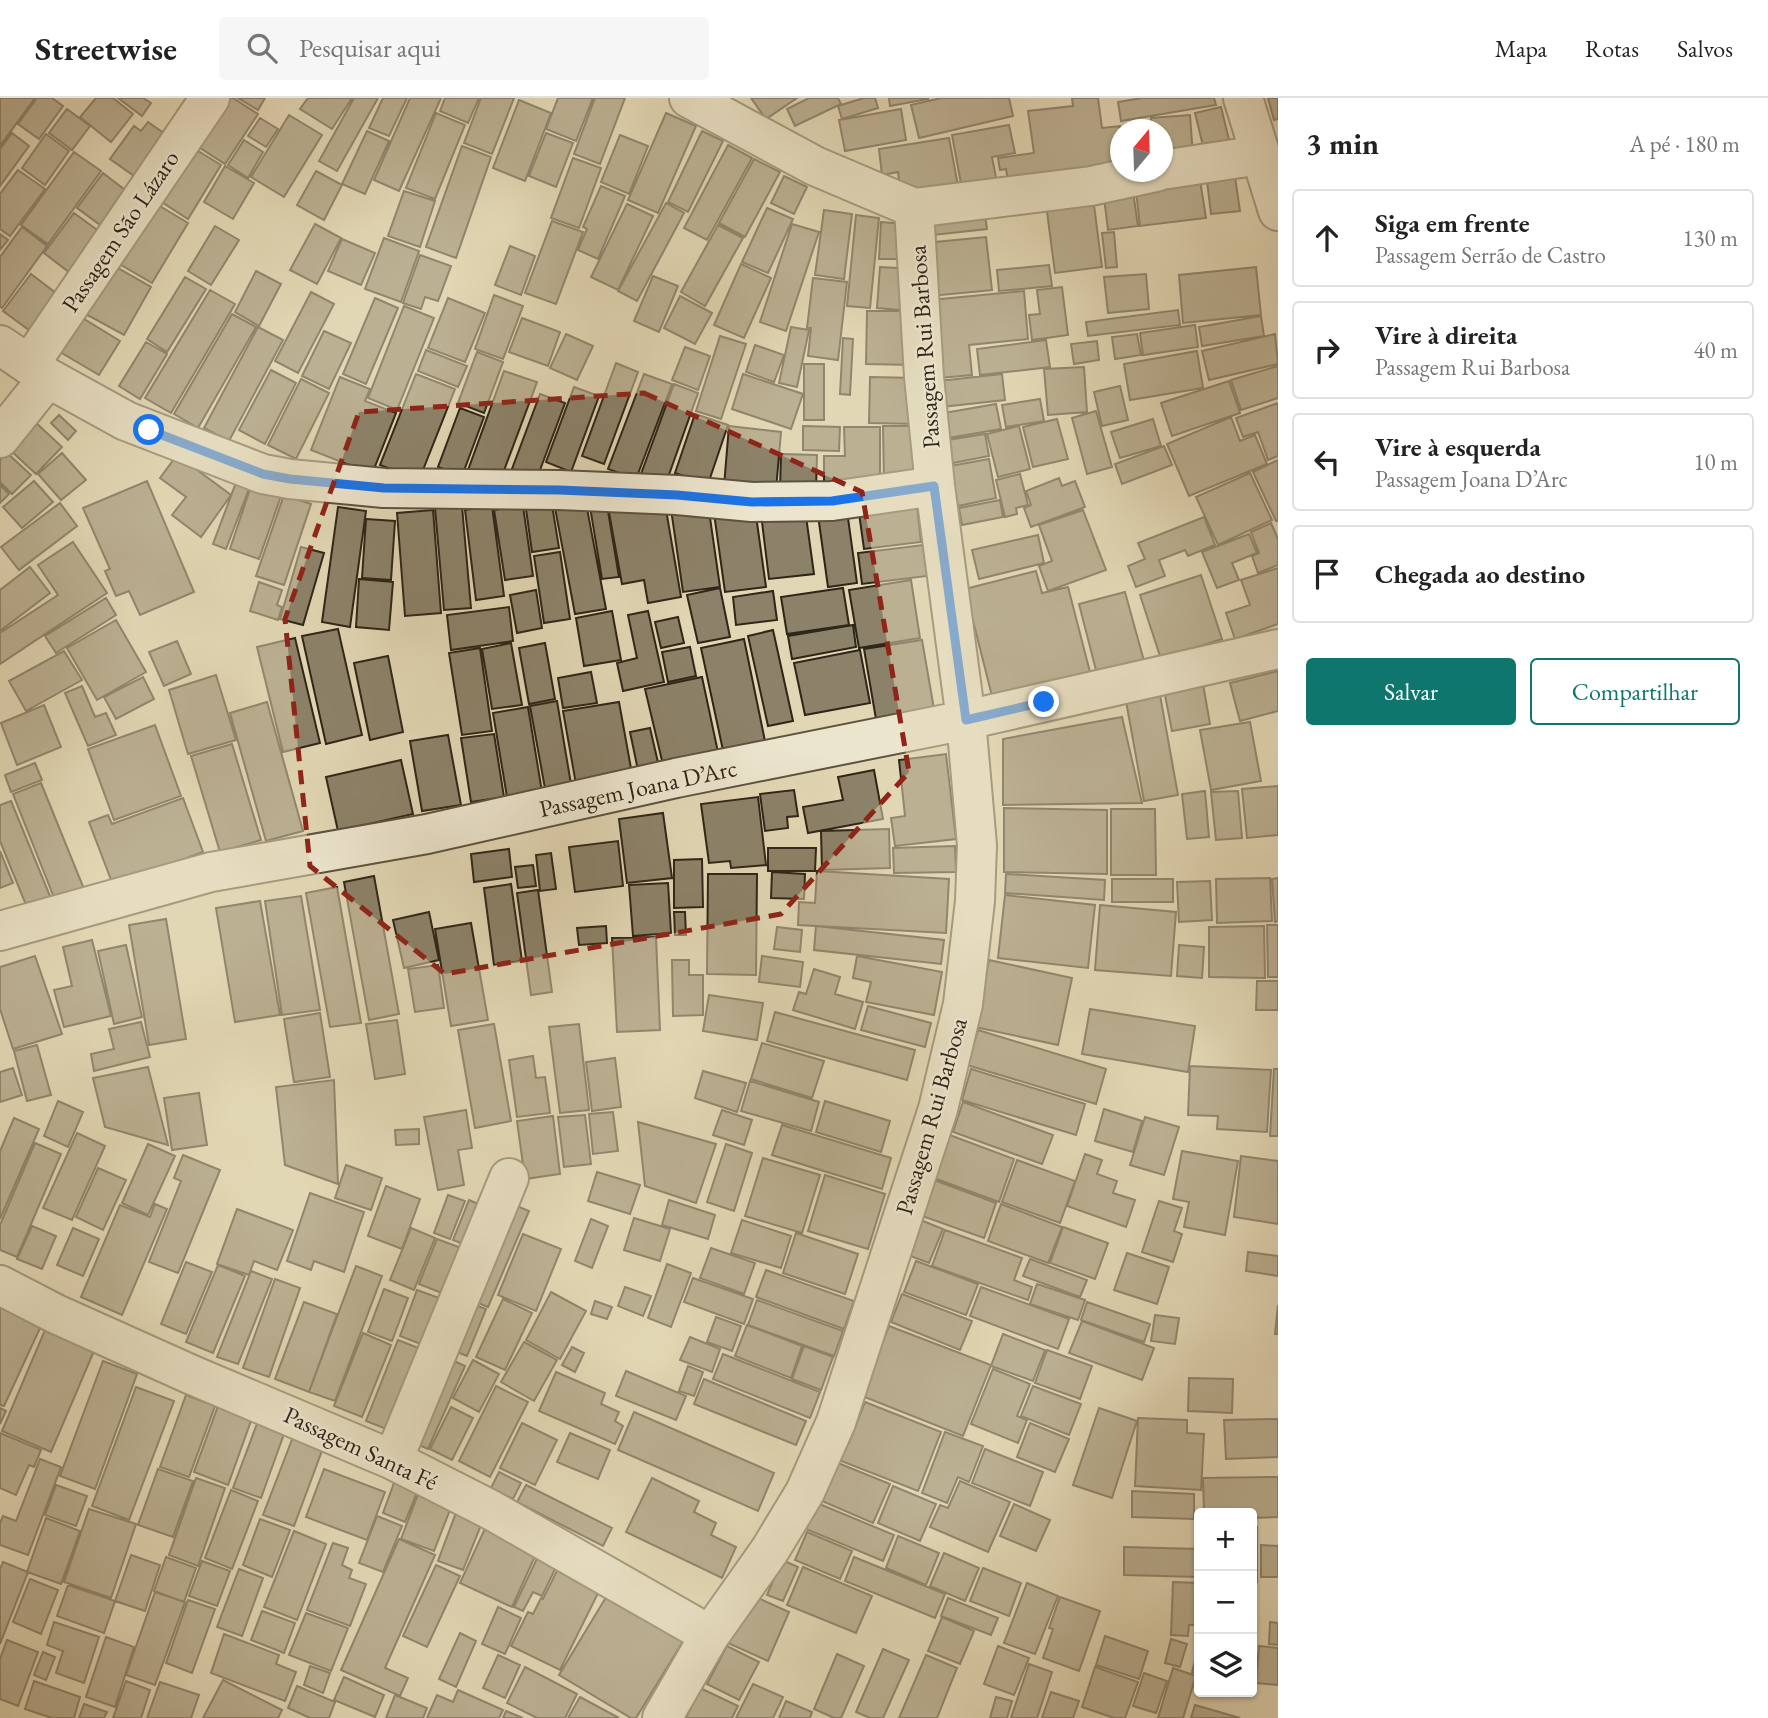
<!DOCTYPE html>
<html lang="pt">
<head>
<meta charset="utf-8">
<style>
  :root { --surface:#fff; --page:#f6f6f6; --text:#222; --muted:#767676; --line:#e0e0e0; --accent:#0f766e }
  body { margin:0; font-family:"EB Garamond",serif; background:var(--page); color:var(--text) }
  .controls { position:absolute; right:21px; bottom:21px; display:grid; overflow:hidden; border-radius:7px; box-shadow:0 2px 5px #0004 }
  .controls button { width:63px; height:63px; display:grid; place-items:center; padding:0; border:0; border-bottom:2px solid var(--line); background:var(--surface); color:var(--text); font:35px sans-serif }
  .compass { position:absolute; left:1110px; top:21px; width:63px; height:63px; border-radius:50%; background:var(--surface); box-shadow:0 2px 5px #0004; rotate:19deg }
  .stop { position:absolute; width:21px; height:21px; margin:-16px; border:5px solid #1a73e8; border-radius:50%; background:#fff }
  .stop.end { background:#1a73e8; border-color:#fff; box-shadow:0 2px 7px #0008 }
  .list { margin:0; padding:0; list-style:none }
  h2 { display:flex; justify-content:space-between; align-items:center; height:91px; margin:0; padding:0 28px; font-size:30px }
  h2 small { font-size:23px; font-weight:400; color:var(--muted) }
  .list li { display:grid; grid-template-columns:46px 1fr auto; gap:21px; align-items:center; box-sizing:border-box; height:98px; margin:0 14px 14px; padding:0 14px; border:2px solid var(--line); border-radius:7px }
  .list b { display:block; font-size:26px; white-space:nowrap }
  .list p { margin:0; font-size:23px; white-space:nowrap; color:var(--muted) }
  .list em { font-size:23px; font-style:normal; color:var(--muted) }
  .actions { display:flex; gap:14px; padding:21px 28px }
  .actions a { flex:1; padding:16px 0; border:2px solid var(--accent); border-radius:7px; text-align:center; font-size:24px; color:var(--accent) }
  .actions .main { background:var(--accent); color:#fff }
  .icon { flex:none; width:38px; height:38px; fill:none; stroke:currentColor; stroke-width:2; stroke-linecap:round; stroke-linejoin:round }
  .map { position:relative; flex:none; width:1278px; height:1620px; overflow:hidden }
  header { display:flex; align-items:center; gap:42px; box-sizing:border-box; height:98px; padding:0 35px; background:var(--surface); border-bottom:2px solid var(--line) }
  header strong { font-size:33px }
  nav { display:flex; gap:38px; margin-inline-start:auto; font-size:24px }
  .search { width:490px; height:63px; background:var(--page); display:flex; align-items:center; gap:18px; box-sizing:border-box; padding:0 24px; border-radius:7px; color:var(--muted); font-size:26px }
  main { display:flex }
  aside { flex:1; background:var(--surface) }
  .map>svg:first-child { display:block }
  .building { fill:#8c8269; stroke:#2f2518; stroke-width:2 }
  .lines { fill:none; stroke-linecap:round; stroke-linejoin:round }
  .street-casing { stroke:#5c523f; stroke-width:42 }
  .street { stroke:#ece5ce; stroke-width:38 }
  .route { stroke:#1a73e8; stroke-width:9 }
  .marked { fill:none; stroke:#8f2418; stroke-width:5; stroke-dasharray:14 9; stroke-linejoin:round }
  .labels { text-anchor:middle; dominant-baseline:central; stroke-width:5; stroke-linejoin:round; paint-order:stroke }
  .street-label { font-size:24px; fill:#2f2518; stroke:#ece5ce }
</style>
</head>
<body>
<header>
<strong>Streetwise</strong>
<div class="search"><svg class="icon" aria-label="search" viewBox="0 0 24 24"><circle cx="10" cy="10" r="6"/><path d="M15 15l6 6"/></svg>Pesquisar aqui</div>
<nav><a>Mapa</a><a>Rotas</a><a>Salvos</a></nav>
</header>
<main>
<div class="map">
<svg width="1278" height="1620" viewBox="0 0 1278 1620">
  <rect width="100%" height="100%" fill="#e2d7b4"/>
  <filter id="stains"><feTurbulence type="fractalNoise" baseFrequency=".00286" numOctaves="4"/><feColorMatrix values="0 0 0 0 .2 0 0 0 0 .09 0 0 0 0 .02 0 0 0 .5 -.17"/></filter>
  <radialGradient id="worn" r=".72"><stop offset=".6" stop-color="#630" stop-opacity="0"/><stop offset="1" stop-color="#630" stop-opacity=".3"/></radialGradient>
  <path class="building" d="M0 0H35L0 48Z
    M37 0H52L63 8 39 41 18 26Z
    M96 0H113L133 16 111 44 80 19Z
    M118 0H143L151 5 142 18Z
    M224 0H233L258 16 225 66 194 46Z
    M238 0H265L258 12Z
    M308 0H352L332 31 300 11Z
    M354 0H378L337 73 319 63Z
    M383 0H407L389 38 369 30Z
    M410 0H441L399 93 374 82Z
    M445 0H479L468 25 440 13Z
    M481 0H514L492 56 464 45Z
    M558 0H593L576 43 546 31Z
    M595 0H625L600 66 574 56Z
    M751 0H797L766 21Z
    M809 0H838L841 6 795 28 787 11Z
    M864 0H875L878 10 842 21 838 8Z
    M889 0H928V1L890 8Z
    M941 0H1009L1013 18 919 40 911 7Z
    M1072 0H1098L1102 30 1120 28V74L1009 89 1006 71 1000 72 998 60 1034 55 1028 13 1073 8Z
    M1142 0H1214L1216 7 1121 23 1118 4Z
    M1268 0H1278V21L1274 22Z
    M519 2 551 15 525 83 493 70Z
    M1221 9 1230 46 1204 52 1195 15Z
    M67 11 90 28 72 52 49 35Z
    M901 11 906 42 845 53 839 22Z
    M436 15 465 27 435 101 406 90Z
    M666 15 696 28 658 115 628 102Z
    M289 17 322 37 284 99 251 79Z
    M1190 17 1193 58 1162 60V32H1152L1151 20Z
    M260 20 278 31 266 49 248 38Z
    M148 24 168 38 137 80 110 61 134 28 141 33Z
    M1009 27 1015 55 992 59 997 85 962 91 952 37Z
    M367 33 389 43 365 96 342 86Z
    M702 33 723 43 688 114 668 104Z
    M12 35 29 48 0 88V51Z
    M546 35 573 45 556 89 529 78Z
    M46 36 69 53 45 87 22 70Z
    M620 37 648 48 629 96 601 84Z
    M949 40 958 88 901 97 898 74 882 77 879 51Z
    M244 42 263 54 248 80 228 67Z
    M728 47 752 60 707 142 684 130Z
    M190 48 221 67 188 121 157 101Z
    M462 48 491 59 456 160 426 149Z
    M74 54 101 73 48 146 21 127Z
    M573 60 601 70 579 130 551 120Z
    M754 61 780 74 745 139 719 125Z
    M225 68 254 85 233 121 204 104Z
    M18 72 45 91 10 138 0 131V96Z
    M1234 72 1240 113 1211 116 1206 75Z
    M316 73 342 87 324 122 297 107Z
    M103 75 129 95 103 129 77 110Z
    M1199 76 1206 120 1140 128 1135 84Z
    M784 78 807 89 794 116 771 105Z
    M1132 87 1138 128 1108 132 1103 91Z
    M601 88 625 98 598 161 578 152 587 131 583 129Z
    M1092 92 1102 169 1055 175 1045 98Z
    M404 93 435 103 420 149 388 138Z
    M153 104 188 125 152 185 116 164Z
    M666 105 684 115 637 203 618 193Z
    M627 106 653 118 618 192 591 179Z
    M767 110 793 121 768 175 742 164Z
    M984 110 987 131 924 138 922 117Z
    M824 112 852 116 844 181 815 177Z
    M74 115 104 137 74 178 44 155Z
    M856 117 879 120 870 210 847 208Z
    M552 123 583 134 556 206 525 195Z
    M881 124 904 126 901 161H879Z
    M315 126 341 140 317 186 290 172Z
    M792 126 819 134 786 233 760 224Z
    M718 127 743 140 705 208 681 194Z
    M215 128 239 142 211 187 188 173Z
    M22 129 47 148 2 210 0 208V159Z
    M1114 134 1117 169 1106 170 1102 135Z
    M0 136 8 142 0 152Z
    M986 139 992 192 931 198 925 145Z
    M384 140 419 153 401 204 365 191Z
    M342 141 375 155 361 187 328 173Z
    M510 148 535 158 521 197 495 187Z
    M420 157 451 168 438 203 425 199 421 211 403 205Z
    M109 165 151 189 124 237 82 214Z
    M741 166 771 180 744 240 714 227Z
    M1049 167 1052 188 999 193 997 172Z
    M880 169 914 171 911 213 877 210Z
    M1256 169 1261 217 1183 225 1179 177Z
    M256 173 281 186 259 228 235 214Z
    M31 176 56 195 29 232 3 213Z
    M1146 176 1149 211 1108 215 1104 179Z
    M653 178 678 188 659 234 634 223Z
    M185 179 206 191 167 254 147 241Z
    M813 180 847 184 838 262 808 258 811 230H807Z
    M1062 189 1068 237 1032 242 1029 217 1040 216 1037 192Z
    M210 192 235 206 171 315 145 300Z
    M1024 193 1028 241 969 247 972 277 939 280 931 202Z
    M311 194 334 206 298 275 275 263Z
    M494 197 523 208 503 261 475 251Z
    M680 198 712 215 695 246 664 230Z
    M375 200 398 210 366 286 343 276Z
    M448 200 485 215 465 264 428 250Z
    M404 208 434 220 397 312 368 300Z
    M1178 212 1180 227 1088 238 1086 224Z
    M867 213H916L915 267 866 266Z
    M232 216 256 229 198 330 174 316Z
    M1261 218 1264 238 1202 248 1199 229Z
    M81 219 120 243 99 277 60 254Z
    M522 220 560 234 548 268 509 254Z
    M1195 227 1198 249 1143 257 1140 235Z
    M258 229 283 242 229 343 204 330Z
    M791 229 809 232 797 289 779 285Z
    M324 233 351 245 329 291 302 278Z
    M566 236 593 248 577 282 550 270Z
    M1137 236 1141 257 1115 261 1112 239Z
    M1275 236 1278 266 1209 282 1202 253Z
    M720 238 746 246 721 321 696 313Z
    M843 240 853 241 850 297 840 296Z
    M1046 242 1050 269 980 277 977 251Z
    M1097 243 1099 262 1074 266 1071 246Z
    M146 244 167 256 140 301 119 288Z
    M755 247 784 257 774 284 746 274Z
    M685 249 710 258 698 292 672 282Z
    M426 252 467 268 458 289 418 273Z
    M1197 253 1203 290 1130 302 1124 266Z
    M477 254 503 264 484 315 458 305Z
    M616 265 638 274 604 366 582 358Z
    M804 266H824V322H804Z
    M1278 268V300L1241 312 1231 282Z
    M1084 269 1087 314 1048 317 1044 271Z
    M271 272 296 285 265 346 239 332Z
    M504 273 537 284 499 386 467 375Z
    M416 276 455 291 419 382 380 367Z
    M644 276 672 286 636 381 608 371Z
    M743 276 803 296 791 331 732 311Z
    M1002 276 1005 302 942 309 939 283Z
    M340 279 370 291 365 303 396 315 372 376 311 352Z
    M870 279 918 280V326L869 325Z
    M301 281 329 295 296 361 268 347Z
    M1229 283 1240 315 1172 338 1161 305Z
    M674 286 698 295 666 385 641 376Z
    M1120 288 1128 322 1102 328 1094 294Z
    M574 289 599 298 571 374 546 364Z
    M540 296 565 305 537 380 512 371Z
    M1040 301 1044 323 1006 329 1002 307Z
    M1278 305V358L1268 362 1258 334 1243 339 1236 320Z
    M996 306 1001 331 948 340 944 315Z
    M460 310 484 319 462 378 438 369Z
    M1096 313 1112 369 1087 376 1072 320Z
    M695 316 728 327 708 386 675 375Z
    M59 317 76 333 68 342 51 325Z
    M1231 319 1240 343 1255 337 1267 366 1189 398 1167 346Z
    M1057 321 1068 361 1033 369 1023 329Z
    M1153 321 1161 348 1120 360 1111 334Z
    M33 322 62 349 36 376 8 350Z
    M729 328 781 334 776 392 724 388Z
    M803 328 840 329 839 353 803 352Z
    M883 328H914L915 385 884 386Z
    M1019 328 1030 371 998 379 987 336Z
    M844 329H880V388H824V358H845Z
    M985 336 989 358 953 365 948 342Z
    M1164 348 1172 367 1122 386 1115 366Z
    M7 355 31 377 12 396 0 384V362Z
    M62 355 86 382 61 402 38 376Z
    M781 356 817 357 816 392 780 391Z
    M177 357 231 397 201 439 172 417 186 399 160 380Z
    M989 361 996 400 958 408 950 368Z
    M1278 362V423H1276L1253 374Z
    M1250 375 1272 422 1218 447 1196 399Z
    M1020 376 1028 407 1016 410 1017 416 1005 419 996 382Z
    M238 379 252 383 226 451 213 446Z
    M1059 380 1062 388 1075 383 1085 409 1031 429 1024 410 1031 407 1026 393Z
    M34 383 53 404 22 430 3 409Z
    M147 383 194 494 140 517 129 493 116 498 105 473 110 471 83 410Z
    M0 387 9 396 0 405Z
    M251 388 281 398 259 461 230 451Z
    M284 397 311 406 284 487 256 478Z
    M664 400 681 499 648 505 644 482 622 486 608 409Z
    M1000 402 1003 419 962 427 959 410Z
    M60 405 77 428 19 472 1 449Z
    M586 405 606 511 575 516 555 410Z
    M708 406 720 489 683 494 671 411Z
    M552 407 559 450 532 454 526 411Z
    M607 407 619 479 602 481 590 409Z
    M462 408 471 510 444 512 435 410Z
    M492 408 504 498 476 502 465 412Z
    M523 408 533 478 505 482 494 412Z
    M917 408 921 444 864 451 859 415Z
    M338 409 366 413 350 529 322 524Z
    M755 410 766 489 725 494 714 415Z
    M805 411 814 476 769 481 761 416Z
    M433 412 441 515 405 518 397 415Z
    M1083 412 1106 472 1048 493 1039 468 1052 463 1039 427Z
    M847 413 857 485 828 489 818 417Z
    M1204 419 1215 447 1188 458 1185 452 1159 462 1165 478 1136 489 1128 468 1145 461 1138 445Z
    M366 421 395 423 391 482 362 480Z
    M1271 425 1278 441V467L1258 475 1252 458 1259 455 1251 434Z
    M1249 436 1257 455 1232 465 1239 482 1217 490 1202 454Z
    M1038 437 1044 465 979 481 972 452Z
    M73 444 107 495 0 566V535L58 497 38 467Z
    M923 447 927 478 862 486 858 455Z
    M301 449 324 455 303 527 280 521Z
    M560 454 570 521 544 525 534 458Z
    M30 469 50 495 0 533V492Z
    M1278 470V526L1235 541 1226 515 1250 507 1241 482Z
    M1036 473 1042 495 1068 489 1091 578 993 602 965 491Z
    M1201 477 1222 541 1161 561 1140 497Z
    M359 481 393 484 389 532 356 529Z
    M911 482 920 540 859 550 849 492Z
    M259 484 282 492 277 507 282 509 278 522 250 513Z
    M720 490 730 539 698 545 687 497Z
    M843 490 849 527 787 536 781 499Z
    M536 492 542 530 517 535 510 497Z
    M773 493 777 522 736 527 733 499Z
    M1125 494 1144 563 1097 576 1079 506Z
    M106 500 116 517 56 555 45 538Z
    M509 509 513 543 451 552 447 517Z
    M612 513 621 562 584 568 576 520Z
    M648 513 664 584 623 593 617 565 637 560 628 517Z
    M678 519 684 545 661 550 655 524Z
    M116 522 146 574 97 602 67 550Z
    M853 527 856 549 792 561 788 538Z
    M338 531 362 637 326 646 302 538Z
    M773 532 793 623 768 628 748 538Z
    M295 540 320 645 283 654 257 549Z
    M744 541 766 648 724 657 701 550Z
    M922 542 934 611 876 621 864 551Z
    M177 543 191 576 164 588 149 554Z
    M511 545 522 607 492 611 482 551Z
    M545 545 555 601 529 606 519 550Z
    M690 549 696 578 668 584 662 554Z
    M480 550 492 633 462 637 449 555Z
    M860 552 870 605 805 617 794 565Z
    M64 553 82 582 26 613 9 583Z
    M388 558 403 634 370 642 354 565Z
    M1278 573V613L1240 623 1230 585Z
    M591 574 597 605 563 610 558 580Z
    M216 577 236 642 188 656 169 592Z
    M143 579 154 601 116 621 104 599Z
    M702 579 719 659 664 671 645 591Z
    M1203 586 1210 626 1172 633 1164 592Z
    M82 588 95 619 106 615 116 637 88 648 65 595Z
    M1160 597 1178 697 1144 703 1126 603Z
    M557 603 572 692 546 696 530 608Z
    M267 604 303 733 266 743 230 615Z
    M619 604 632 676 576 686 563 613Z
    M44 607 61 649 17 667 1 625Z
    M528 609 542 694 507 699 493 615Z
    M1122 619 1142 705 1003 707V641Z
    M1250 624 1261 683 1211 692 1200 632Z
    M155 627 181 698 114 722 88 651Z
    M650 630 660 673 639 677 630 634Z
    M494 636 504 699 471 704 461 640Z
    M448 637 461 707 422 713 410 643Z
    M232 646 261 742 220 754 191 658Z
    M946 656 956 741 895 748 891 720 905 718 899 662Z
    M401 662 413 716 338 733 326 679Z
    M35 665 42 682 11 694 5 677Z
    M874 672 883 721 808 735 803 709 843 702 838 679Z
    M41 685 84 791 55 802 13 696Z
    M1278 688V737L1247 740 1242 691Z
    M794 692 798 718 787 719 788 730 765 733 760 696Z
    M1205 693 1209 739 1187 741 1182 696Z
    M1238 693 1242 740 1216 742 1211 694Z
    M758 699 766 767 731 770 730 763 709 765 701 706Z
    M183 700 203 754 113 787 89 724 108 717 112 726Z
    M11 703 52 803 28 812 0 743V707Z
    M1004 710 1107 712V776L1004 774Z
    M1111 711H1155L1156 777H1111Z
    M663 715 672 780 627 785 619 721Z
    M889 731 890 770 822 772 821 733Z
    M618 743 623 788 575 794 569 749Z
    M955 748 956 774 894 775 893 750Z
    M768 750H816L815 773H768Z
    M509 751 512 779 474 784 471 756Z
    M0 753 13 785 0 790Z
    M551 755 556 791 540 793 536 757Z
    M702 761 703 809 674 810V762Z
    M533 767 536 788 518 790 515 769Z
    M817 773 949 781 946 835 798 827 799 804 815 805Z
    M772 774 805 776 804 801 771 800Z
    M708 776H757L756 877 707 876Z
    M1006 776 1105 782 1104 802 1005 795Z
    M374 778 399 916 369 922 344 784Z
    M1270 780 1272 823 1217 825 1216 781Z
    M1278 780V823L1275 824 1272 781Z
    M1112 781H1173V804H1112Z
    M1210 783 1212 822 1179 824 1177 784Z
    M668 785 671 835 633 838 629 787Z
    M511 786 522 863 494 867 484 790Z
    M337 789 361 925 330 929 306 795Z
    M538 792 552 894 531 897 517 795Z
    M1005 797 1095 807 1088 870 998 860Z
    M301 798 320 912 282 917 265 803Z
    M260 803 280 917 235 924 216 810Z
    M1100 807 1176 814 1171 878 1095 872Z
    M429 814 439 862 404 870 393 822Z
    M674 814H685L686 837H675Z
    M166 821 186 941 149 947 129 827Z
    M471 825 488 922 451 928 435 831Z
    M1267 827H1278V879H1268Z
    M606 828 607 845 579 847 577 830Z
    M816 828 944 842 941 866 814 852Z
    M1264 828 1265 880 1209 879V829Z
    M777 829 802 832 800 854 774 851Z
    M656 839 660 932 617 934 612 840Z
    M92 842 111 918 64 929 54 892 72 888 63 849Z
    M126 847 142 919 114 926 98 853Z
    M1179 847 1204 849 1202 880 1177 878Z
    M35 858 62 936 13 951 0 911V869Z
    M762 858 803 864 800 889 759 884Z
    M857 858 942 874 934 917 866 904 871 884 853 880Z
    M672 862H689V877H703V917L673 918Z
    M989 862 1072 880 1058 947 975 929Z
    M438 867 444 910 415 914 408 871Z
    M814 871 840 879 835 896 863 904 855 931 793 912 799 894 806 896Z
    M1257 883H1278V912H1256Z
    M709 897 763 905 757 942 703 933Z
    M868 908 931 925 925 949 861 932Z
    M1090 911 1195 928 1188 974 1082 956Z
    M775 914 915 952 907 982 767 943Z
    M320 915 330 979 294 984 284 921Z
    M397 922 405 976 375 981 366 926Z
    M141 924 150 959 94 973 91 956 114 951 109 931Z
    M494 926 511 1023 475 1030 458 932Z
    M579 926 589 1012 560 1015 549 929Z
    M978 932 1106 971 1096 1006 967 967Z
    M762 945 824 963 812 1000 751 981Z
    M37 947 51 997 27 1003 14 953Z
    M533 958 536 980 545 979 550 1015 517 1019 509 962Z
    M615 960 621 1009 592 1013 586 964Z
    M1190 968 1271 972 1267 1034 1217 1031 1218 1018 1188 1017Z
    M148 969 168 1047 105 1029 93 980Z
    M13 970 22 997 0 1004V974Z
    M971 971 1085 1006 1076 1037 962 1002Z
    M1274 971H1278V1038H1270Z
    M703 973 746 985 737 1014 695 1000Z
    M334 982 338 1086 285 1067 276 989Z
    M750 983 819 1004 811 1033 741 1013Z
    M199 995 207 1047 172 1052 164 1000Z
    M58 1003 83 1014 68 1049 44 1038Z
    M825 1003 890 1023 881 1054 816 1034Z
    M963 1004 1053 1037 1042 1066 953 1034Z
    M1104 1011 1142 1023 1133 1054 1095 1043Z
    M466 1012 472 1050 458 1052 464 1087 438 1092 424 1019Z
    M722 1012 752 1022 744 1047 713 1037Z
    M613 1014 618 1053 593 1056 589 1016Z
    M585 1017 591 1066 564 1069 558 1019Z
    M553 1018 560 1076 525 1081 517 1023Z
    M1145 1019 1179 1029 1164 1077 1130 1067Z
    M14 1020 39 1031 0 1121V1053Z
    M638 1024 716 1046 696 1105 645 1088Z
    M782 1027 891 1060 882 1091 772 1057Z
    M419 1031V1046L396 1047 395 1032Z
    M77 1035 105 1048 72 1122 43 1110Z
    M947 1036 1014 1061 999 1104 931 1079Z
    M35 1045 61 1056 17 1159 0 1152V1127Z
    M148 1046 175 1058 148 1117 122 1105Z
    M726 1046 752 1055 734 1113 707 1104Z
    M1182 1053 1238 1063 1225 1137 1184 1129 1189 1104 1173 1101Z
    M1085 1056 1102 1062 1097 1076 1117 1083 1113 1095 1135 1102 1126 1129 1067 1108Z
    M183 1057 220 1072 178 1175 149 1164 181 1083 174 1080Z
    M1241 1058 1278 1063V1126L1234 1119Z
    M763 1060 820 1077 802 1135 745 1118Z
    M1017 1062 1075 1083 1060 1125 1002 1104Z
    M346 1067 382 1080 371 1112 335 1100Z
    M98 1070 126 1082 103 1132 76 1119Z
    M597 1074 640 1087 630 1116 588 1103Z
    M825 1077 885 1096 868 1151 808 1133Z
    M934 1082 996 1105 984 1140 922 1118Z
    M386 1088 420 1101 402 1151 368 1138Z
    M310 1095 364 1114 344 1174 314 1163 311 1172 287 1163Z
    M448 1097 465 1103 450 1141 434 1135Z
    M469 1102 492 1112 476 1151 453 1142Z
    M669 1102 715 1117 708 1141 662 1127Z
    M505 1103 529 1113 488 1209 463 1199Z
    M1159 1103 1182 1110 1174 1133 1182 1136 1173 1164 1142 1154Z
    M155 1106 167 1111 122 1217 81 1199 120 1107 150 1119Z
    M1001 1106 1062 1129 1048 1165 988 1143Z
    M237 1111 293 1132 277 1172 254 1163 249 1177 217 1166Z
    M634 1120 670 1131 660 1163 624 1152Z
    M591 1121 608 1128 592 1170 575 1163Z
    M918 1121 943 1131 929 1165 905 1156Z
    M742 1122 791 1138 781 1170 731 1155Z
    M32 1128 56 1138 42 1171 17 1161Z
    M1063 1129 1108 1145 1095 1181 1050 1165Z
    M73 1130 99 1141 83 1178 57 1167Z
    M411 1130 435 1140 414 1192 390 1182Z
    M945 1132 1022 1160 1014 1182 1032 1189 1028 1202 932 1168Z
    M796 1135 858 1156 845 1196 783 1175Z
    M523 1136 561 1151 536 1213 498 1197Z
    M437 1141 472 1154 454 1200 419 1186Z
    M711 1150 755 1165 744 1196 700 1180Z
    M1248 1154 1278 1158V1178L1246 1173Z
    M1127 1155 1169 1169 1157 1206 1114 1192Z
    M1030 1161 1087 1182 1080 1199 1023 1178Z
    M916 1163 978 1186 966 1217 904 1194Z
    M186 1164 212 1174 186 1236 161 1226Z
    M667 1166 691 1175 671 1229 648 1220Z
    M218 1167 245 1178 213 1255 186 1244Z
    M356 1168 382 1178 335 1303 309 1294Z
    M766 1172 854 1203 844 1231 756 1199Z
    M251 1173 272 1181 238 1266 217 1259Z
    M693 1180 753 1201 744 1226 684 1204Z
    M275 1181 300 1190 269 1279 243 1270Z
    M1037 1186 1085 1202 1078 1222 1030 1206Z
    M625 1189 651 1198 643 1218 618 1208Z
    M981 1189 1069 1221 1058 1251 970 1218Z
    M384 1191 408 1200 392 1243 368 1234Z
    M417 1192 453 1205 436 1252 400 1238Z
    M551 1194 586 1213 560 1261 526 1242Z
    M902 1196 972 1223 960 1252 891 1224Z
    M503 1201 532 1215 505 1272 476 1259Z
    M462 1202 486 1211 467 1258 444 1249Z
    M757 1202 843 1233 834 1258 748 1227Z
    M595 1203 612 1209 607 1221 591 1216Z
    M304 1204 337 1216 309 1294 275 1281Z
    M1087 1204 1150 1226 1144 1244 1081 1222Z
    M1278 1207V1236H1275Z
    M0 1209 41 1228 4 1308 0 1307Z
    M1155 1217 1179 1220 1175 1246 1151 1243Z
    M716 1219 741 1228 732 1253 707 1244Z
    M1082 1223 1154 1250 1142 1282 1069 1255Z
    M747 1227 802 1248 791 1280 735 1258Z
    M889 1228 991 1267 963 1338 862 1298Z
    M45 1232 94 1253 51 1354 2 1333Z
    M363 1235 391 1247 362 1319 334 1308Z
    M1003 1236 1045 1252 1033 1283 991 1268Z
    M690 1239 720 1251 712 1274 680 1262Z
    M398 1242 431 1255 399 1336 366 1323Z
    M524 1244 557 1262 534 1303 501 1284Z
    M804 1248 833 1259 821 1292 792 1281Z
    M572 1249 584 1255 575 1274 562 1267Z
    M1047 1252 1092 1268 1080 1301 1035 1285Z
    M723 1256 820 1294 810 1320 713 1281Z
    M441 1257 465 1268 428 1351 405 1341Z
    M473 1262 499 1276 479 1314 453 1300Z
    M103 1263 137 1276 95 1391 60 1378Z
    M688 1268 703 1274 694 1298 679 1293Z
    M993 1271 1030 1286 1017 1318 1027 1322 1018 1345 971 1326Z
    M626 1273 686 1298 676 1322 616 1298Z
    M556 1274 605 1295 601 1306 619 1314 615 1323 623 1328 615 1346 539 1313Z
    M1189 1280 1233 1281 1232 1315 1188 1313Z
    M704 1281 806 1323 796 1347 694 1306Z
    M496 1288 528 1304 490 1379 459 1363Z
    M1033 1288 1081 1306 1069 1337 1021 1318Z
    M136 1289 174 1303 129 1422 92 1408Z
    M186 1297 215 1308 189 1379 160 1369Z
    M865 1304 941 1334 918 1393 831 1359 838 1340 849 1345Z
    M218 1308 252 1320 228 1387 194 1374Z
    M451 1309 473 1320 452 1362 430 1351Z
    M0 1310 6 1313 0 1326Z
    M1099 1310 1137 1323 1112 1400 1073 1387Z
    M634 1314 774 1375 758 1413 618 1352Z
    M1138 1320 1187 1322V1335L1204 1336 1201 1392 1135 1388Z
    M1278 1321V1359L1226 1361 1224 1322Z
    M258 1323 285 1333 261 1400 233 1390Z
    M522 1325 557 1342 535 1387 500 1370Z
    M1030 1325 1069 1341 1055 1374 1017 1359Z
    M945 1334 983 1348 969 1384 958 1379 947 1405 922 1395Z
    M0 1335 41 1352 34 1369 29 1367 16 1397 0 1390Z
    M570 1335 610 1352 598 1381 557 1364Z
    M293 1339 323 1350 294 1428 263 1417Z
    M985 1351 1043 1374 1030 1408 972 1385Z
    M40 1361 61 1369 28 1457 0 1447V1425L3 1418 16 1423Z
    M838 1365 890 1386 873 1425 822 1403Z
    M158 1371 193 1383 173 1439 138 1427Z
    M324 1371 385 1394 367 1442 306 1419Z
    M499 1374 521 1385 513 1401 491 1390Z
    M1278 1379V1419L1252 1420V1415H1204L1203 1380Z
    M196 1380 225 1390 198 1468 169 1457Z
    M652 1380 699 1403 694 1414 716 1425 711 1437 736 1449 722 1480 626 1434Z
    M395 1382 418 1392 405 1424 383 1415Z
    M960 1383 1010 1404 988 1454 930 1429 940 1407 948 1410Z
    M56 1387 87 1398 76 1428 45 1417Z
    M526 1387 612 1430 603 1448 517 1404Z
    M893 1388 936 1406 920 1443 878 1425Z
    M420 1391 453 1404 434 1453 401 1441Z
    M231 1392 258 1403 232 1471 205 1460Z
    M1132 1393 1194 1396V1421L1132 1419Z
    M817 1405 894 1437 883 1463 806 1431Z
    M1014 1406 1050 1422 1036 1453 1000 1438Z
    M89 1411 136 1426 111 1500 64 1484Z
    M457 1412 483 1422 463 1472 438 1463Z
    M377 1418 402 1428 383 1474 359 1465Z
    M46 1420 80 1433 61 1486 27 1474Z
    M260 1421 290 1432 272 1479 243 1467Z
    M488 1424 540 1447 512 1509 460 1485Z
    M1252 1429H1257V1484L1252 1483Z
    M294 1433 326 1446 297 1522 264 1509Z
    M807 1434 852 1453 840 1481 795 1462Z
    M898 1438 939 1455 926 1487 886 1470Z
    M399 1441 435 1457 385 1570 408 1580 400 1598 341 1572Z
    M333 1445 348 1450 342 1467 352 1472 349 1480 366 1486 350 1528 307 1512Z
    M1261 1447 1278 1448V1479H1261Z
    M1124 1449 1199 1451V1479L1124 1477Z
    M541 1452 560 1461 542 1498 533 1494 523 1513 514 1509Z
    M944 1455 979 1470 965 1503 930 1488Z
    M131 1457 160 1467 145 1513 115 1503Z
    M166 1459 196 1470 184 1504 154 1493Z
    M854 1459 945 1496 935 1520 845 1483Z
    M782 1462 798 1469 783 1503 767 1497Z
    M202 1463 230 1473 217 1508 189 1498Z
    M562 1463 604 1483 560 1572 511 1548 528 1514 533 1516 541 1500 543 1501Z
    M3 1464 28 1474 0 1546V1471Z
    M436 1467 460 1478 427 1549 403 1538Z
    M803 1469 872 1498 856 1535 787 1507Z
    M983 1470 1021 1485 1009 1518 970 1503Z
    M239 1471 263 1480 242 1538 217 1529Z
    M30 1481 58 1492 41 1536 13 1524Z
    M1173 1484 1199 1485V1527H1189L1188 1538 1171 1537Z
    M1027 1485 1058 1498 1035 1556 1004 1545Z
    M68 1487 115 1503 104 1535 57 1518Z
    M611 1491 687 1537 636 1620H631L559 1577Z
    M155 1494 185 1504 155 1587 126 1577Z
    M749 1496 789 1514 768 1563 728 1545Z
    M1060 1499 1100 1513 1079 1573 1043 1560 1053 1531 1049 1530Z
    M948 1500 998 1520 991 1537 941 1518Z
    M188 1502 215 1511 192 1575 166 1565Z
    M498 1509 521 1520 505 1556 482 1546Z
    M262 1513 295 1525 284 1555 251 1542Z
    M306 1515 348 1530 331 1573 289 1557Z
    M942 1519 974 1533 960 1566 928 1553Z
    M54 1524 99 1539 84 1585 56 1575 63 1553 47 1547Z
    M1270 1524 1278 1525V1547L1269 1546Z
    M460 1535 476 1543 456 1589 439 1581Z
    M224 1536 279 1557 276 1566 296 1574 285 1603 211 1575Z
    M1105 1538 1148 1553 1139 1581 1096 1567Z
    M106 1539 134 1549 115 1609 86 1599Z
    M1171 1541 1187 1546 1180 1569 1165 1565Z
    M7 1542 38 1554 18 1608 0 1601V1561Z
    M727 1548 759 1564 739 1602 707 1586Z
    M998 1548 1029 1560 1014 1597 984 1586Z
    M1199 1548V1576L1192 1574Z
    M1259 1548 1278 1550V1587L1256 1585Z
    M883 1551 909 1562 883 1620H870L856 1614Z
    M43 1554 55 1559 46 1582 34 1577Z
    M837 1556 864 1568 841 1620H834L814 1611Z
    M498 1557 520 1567 505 1600 483 1590Z
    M926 1557 957 1570 937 1620H899Z
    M1029 1566 1052 1574 1037 1620H1011Z
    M310 1568 330 1575 323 1595 304 1587Z
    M525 1569 577 1596 565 1620H537L507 1605Z
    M1095 1569 1138 1584 1125 1620H1114L1082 1609Z
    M1173 1570 1196 1578 1183 1620H1158Z
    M1144 1575 1167 1583 1156 1615 1133 1608Z
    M344 1579 384 1597 375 1619 334 1602Z
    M223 1582 282 1612 278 1620H203Z
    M34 1583 80 1599 74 1620H52L25 1611Z
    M126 1583 150 1592 141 1620H113Z
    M160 1584 199 1597 191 1620H147Z
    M753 1586 783 1599 773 1620H736Z
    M297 1588 335 1604 329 1620H310L288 1610Z
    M700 1590 738 1608 732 1620H686Z
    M458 1592 503 1612 499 1620H427L437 1597 453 1604Z
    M1051 1594 1079 1603 1073 1620H1042Z
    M395 1597 427 1610 423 1620H386Z
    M580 1599 619 1620H568Z
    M996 1599 1012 1603 1007 1620H990Z
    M786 1603 812 1614 810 1620H779Z
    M84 1606 107 1614 104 1620H79Z
    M1195 1607 1240 1620H1191Z
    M506 1613 523 1620H503Z"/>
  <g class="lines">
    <g class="street-casing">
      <path id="street" d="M689 0 815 68 914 110 1091 88 1156 74
        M1243 0 1278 113
        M1162 72 1260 57
        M0 247 48 280 126 323 263 376 290 381 384 390 559 392 677 397 752 404 832 403 935 388
        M29 267 210 0
        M0 340 48 280
        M0 833 211 774 427 736 676 680 966 622 1278 551
        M0 1187 56 1216 192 1277 393 1362 491 1412 710 1537
        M393 1362 509 1080
        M662 1620 710 1537 770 1452 805 1394 836 1324 938 1011 963 906 975 803 977 747 966 622 935 388 924 279 914 110"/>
    </g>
    <use href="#street" class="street"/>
  </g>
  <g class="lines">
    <path class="route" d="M149 332 263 376 290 381 384 390 559 392 677 397 752 404 832 403 934 388 966 622 1044 604"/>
  </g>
  <path d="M0 0H1278V1620H0ZM644 295 862 394 909 674 781 816 445 876 310 768 285 521 359 314Z" fill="#e2d7b4" fill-opacity=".55" fill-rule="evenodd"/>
  <path class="marked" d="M644 295 862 394 909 674 781 816 445 876 310 768 285 521 359 314Z"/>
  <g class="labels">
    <g class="street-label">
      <text transform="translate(120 133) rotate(-56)">Passagem São Lázaro</text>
      <text transform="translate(924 249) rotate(-94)">Passagem Rui Barbosa</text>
      <text transform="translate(638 690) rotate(-12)">Passagem Joana D’Arc</text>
      <text transform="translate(931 1018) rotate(-74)">Passagem Rui Barbosa</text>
      <text transform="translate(361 1350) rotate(25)">Passagem Santa Fé</text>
    </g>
  </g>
  <rect width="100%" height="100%" filter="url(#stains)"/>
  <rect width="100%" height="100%" fill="url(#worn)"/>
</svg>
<div class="controls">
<button>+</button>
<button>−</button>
<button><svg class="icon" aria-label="layers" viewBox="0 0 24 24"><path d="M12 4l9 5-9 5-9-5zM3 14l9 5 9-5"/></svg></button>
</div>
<svg class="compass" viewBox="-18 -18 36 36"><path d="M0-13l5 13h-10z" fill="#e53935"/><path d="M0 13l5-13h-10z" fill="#767676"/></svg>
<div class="stop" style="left:149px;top:332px"></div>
<div class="stop end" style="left:1044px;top:604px"></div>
</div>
<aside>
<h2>3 min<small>A pé · 180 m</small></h2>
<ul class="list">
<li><svg class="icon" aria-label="ahead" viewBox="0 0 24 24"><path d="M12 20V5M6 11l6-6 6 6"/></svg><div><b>Siga em frente</b><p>Passagem Serrão de Castro</p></div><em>130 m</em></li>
<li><svg class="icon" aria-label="right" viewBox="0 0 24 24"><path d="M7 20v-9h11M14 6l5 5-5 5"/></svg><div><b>Vire à direita</b><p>Passagem Rui Barbosa</p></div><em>40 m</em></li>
<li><svg class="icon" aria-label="left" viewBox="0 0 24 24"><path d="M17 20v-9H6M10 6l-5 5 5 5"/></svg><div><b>Vire à esquerda</b><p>Passagem Joana D’Arc</p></div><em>10 m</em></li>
<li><svg class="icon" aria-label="arrive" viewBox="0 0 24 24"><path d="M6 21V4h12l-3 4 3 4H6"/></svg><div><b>Chegada ao destino</b></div></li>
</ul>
<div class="actions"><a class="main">Salvar</a><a>Compartilhar</a></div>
</aside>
</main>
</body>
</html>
